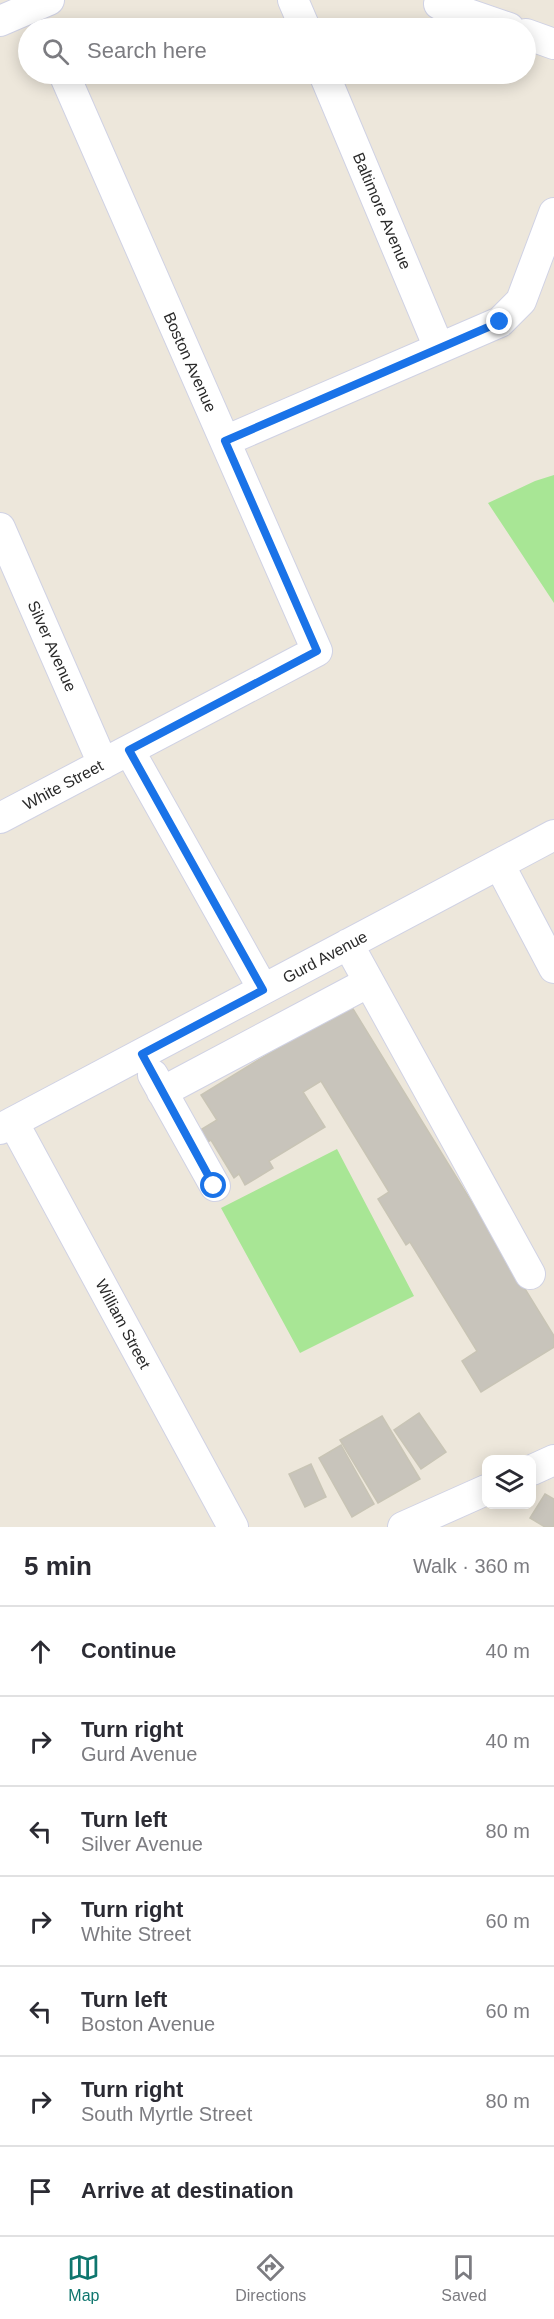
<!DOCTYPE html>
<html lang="en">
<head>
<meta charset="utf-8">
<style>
  :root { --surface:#fff; --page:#f7f7f7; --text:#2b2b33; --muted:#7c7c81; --line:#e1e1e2; --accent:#0f766e }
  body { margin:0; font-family:Arial,sans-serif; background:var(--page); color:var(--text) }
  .controls { position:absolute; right:18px; bottom:18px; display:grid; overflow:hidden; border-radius:12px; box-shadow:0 3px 15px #0003 }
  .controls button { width:54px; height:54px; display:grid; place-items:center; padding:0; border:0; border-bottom:2px solid var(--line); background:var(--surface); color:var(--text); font:30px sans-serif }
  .stop { position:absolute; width:18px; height:18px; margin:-14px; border:4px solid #1a73e8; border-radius:50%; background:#fff }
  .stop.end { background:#1a73e8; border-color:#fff; box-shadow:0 2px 6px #0008 }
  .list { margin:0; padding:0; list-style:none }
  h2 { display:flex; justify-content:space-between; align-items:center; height:78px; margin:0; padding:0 24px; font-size:26px }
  h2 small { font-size:20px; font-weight:400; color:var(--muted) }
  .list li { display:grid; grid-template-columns:39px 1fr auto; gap:18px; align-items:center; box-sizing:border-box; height:90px; padding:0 24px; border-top:2px solid var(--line) }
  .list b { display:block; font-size:22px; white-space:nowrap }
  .list p { margin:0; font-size:20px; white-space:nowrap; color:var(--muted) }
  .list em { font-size:20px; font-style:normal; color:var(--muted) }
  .icon { flex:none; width:33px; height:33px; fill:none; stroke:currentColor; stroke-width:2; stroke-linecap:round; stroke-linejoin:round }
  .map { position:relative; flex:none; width:554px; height:1527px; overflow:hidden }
  .search { position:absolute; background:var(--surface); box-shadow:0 3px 15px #0003; left:18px; right:18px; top:18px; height:66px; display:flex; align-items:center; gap:15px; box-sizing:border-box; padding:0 21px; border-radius:33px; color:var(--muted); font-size:22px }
  .sheet { height:708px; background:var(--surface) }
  nav { display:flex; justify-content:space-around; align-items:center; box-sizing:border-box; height:84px; border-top:2px solid var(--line); background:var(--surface); font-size:16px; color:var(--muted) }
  nav a { display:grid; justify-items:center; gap:3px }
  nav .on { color:var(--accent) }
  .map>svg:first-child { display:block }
  .grass { fill:#a8e695 }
  .building { fill:#c8c4bb; stroke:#c8c4b5; stroke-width:1.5 }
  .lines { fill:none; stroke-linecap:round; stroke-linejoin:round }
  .minor-casing { stroke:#d0d2e4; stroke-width:32 }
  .minor { stroke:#fff; stroke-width:30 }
  .route { stroke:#1a73e8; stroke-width:8 }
  .labels { text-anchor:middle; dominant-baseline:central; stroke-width:4.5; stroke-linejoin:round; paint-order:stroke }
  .street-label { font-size:16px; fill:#2a2a2a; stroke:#fff }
</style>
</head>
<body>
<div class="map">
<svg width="554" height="1527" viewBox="0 0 554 1527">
  <rect width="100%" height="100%" fill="#ede7db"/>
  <path class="grass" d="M554 475V603L488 503 535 481Z
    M337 1149 414 1296 300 1353 221 1208Z"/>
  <path class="building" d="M350 1004 554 1336V1347L481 1392 462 1361 477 1351 410 1242 406 1245 378 1199 389 1192 321 1081 303 1092 325 1127 269 1161 273 1168 245 1185 239 1174 234 1178 211 1140 205 1144 197 1132 217 1120 201 1095Z
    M419 1413 446 1452 421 1469 394 1430Z
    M382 1416 420 1479 378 1503 340 1440Z
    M341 1445 374 1504 352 1517 319 1458Z
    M311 1464 326 1497 305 1507 289 1474Z
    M545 1494 554 1499V1527H545L530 1518Z"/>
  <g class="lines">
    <g class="minor-casing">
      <path id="minor" d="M293 0 305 28
        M439 4 509 28
        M0 21 49 0
        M526 34 554 44
        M324 74 439 348
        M225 441 500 322 521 301 554 213
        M0 528 103 764
        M129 750 263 989
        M0 818 317 651 64 74
        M499 864 554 968
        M348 944 530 1274
        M153 1075 215 1186
        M162 1092 369 982
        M13 1122 233 1527
        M0 1129 554 835
        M532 1470 554 1460
        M403 1527 486 1490"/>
    </g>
    <use href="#minor" class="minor"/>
  </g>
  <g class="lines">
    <path class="route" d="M214 1186 142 1054 263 990 129 750 317 651 225 441 500 322"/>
  </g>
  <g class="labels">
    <g class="street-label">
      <text transform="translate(382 211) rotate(67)">Baltimore Avenue</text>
      <text transform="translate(190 362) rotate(66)">Boston Avenue</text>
      <text transform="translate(52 646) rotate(66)">Silver Avenue</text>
      <text transform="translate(63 785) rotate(-28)">White Street</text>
      <text transform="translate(325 957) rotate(-28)">Gurd Avenue</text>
      <text transform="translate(123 1324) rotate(62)">William Street</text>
    </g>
  </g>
</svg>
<div class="controls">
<button><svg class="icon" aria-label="layers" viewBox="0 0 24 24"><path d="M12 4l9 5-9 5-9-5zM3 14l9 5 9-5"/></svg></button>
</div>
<div class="stop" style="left:214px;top:1186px"></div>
<div class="stop end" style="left:500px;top:322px"></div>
<div class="search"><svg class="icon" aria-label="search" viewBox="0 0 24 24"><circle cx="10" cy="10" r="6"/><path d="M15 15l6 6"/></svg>Search here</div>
</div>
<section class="sheet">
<h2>5 min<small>Walk · 360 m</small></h2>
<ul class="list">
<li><svg class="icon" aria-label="ahead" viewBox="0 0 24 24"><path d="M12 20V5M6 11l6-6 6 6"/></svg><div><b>Continue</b></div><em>40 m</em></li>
<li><svg class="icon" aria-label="right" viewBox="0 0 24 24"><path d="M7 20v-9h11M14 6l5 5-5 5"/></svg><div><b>Turn right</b><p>Gurd Avenue</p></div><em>40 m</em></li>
<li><svg class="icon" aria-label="left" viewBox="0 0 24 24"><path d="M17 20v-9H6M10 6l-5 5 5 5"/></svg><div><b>Turn left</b><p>Silver Avenue</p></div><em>80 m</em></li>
<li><svg class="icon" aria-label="right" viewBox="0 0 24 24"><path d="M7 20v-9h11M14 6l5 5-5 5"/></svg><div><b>Turn right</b><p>White Street</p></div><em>60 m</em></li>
<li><svg class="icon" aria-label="left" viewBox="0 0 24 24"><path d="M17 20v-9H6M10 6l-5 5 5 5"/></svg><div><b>Turn left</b><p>Boston Avenue</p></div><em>60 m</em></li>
<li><svg class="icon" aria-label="right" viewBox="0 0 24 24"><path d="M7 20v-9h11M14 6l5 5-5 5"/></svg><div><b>Turn right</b><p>South Myrtle Street</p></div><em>80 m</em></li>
<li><svg class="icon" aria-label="arrive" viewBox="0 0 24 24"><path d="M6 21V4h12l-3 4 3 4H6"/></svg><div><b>Arrive at destination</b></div></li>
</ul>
</section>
<nav>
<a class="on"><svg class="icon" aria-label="map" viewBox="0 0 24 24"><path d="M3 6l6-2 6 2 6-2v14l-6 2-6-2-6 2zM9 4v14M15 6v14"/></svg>Map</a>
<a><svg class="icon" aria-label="directions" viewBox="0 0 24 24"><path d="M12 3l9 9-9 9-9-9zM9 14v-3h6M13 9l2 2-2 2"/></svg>Directions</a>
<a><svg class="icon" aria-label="saved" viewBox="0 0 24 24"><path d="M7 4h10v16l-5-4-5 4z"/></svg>Saved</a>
</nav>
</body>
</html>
